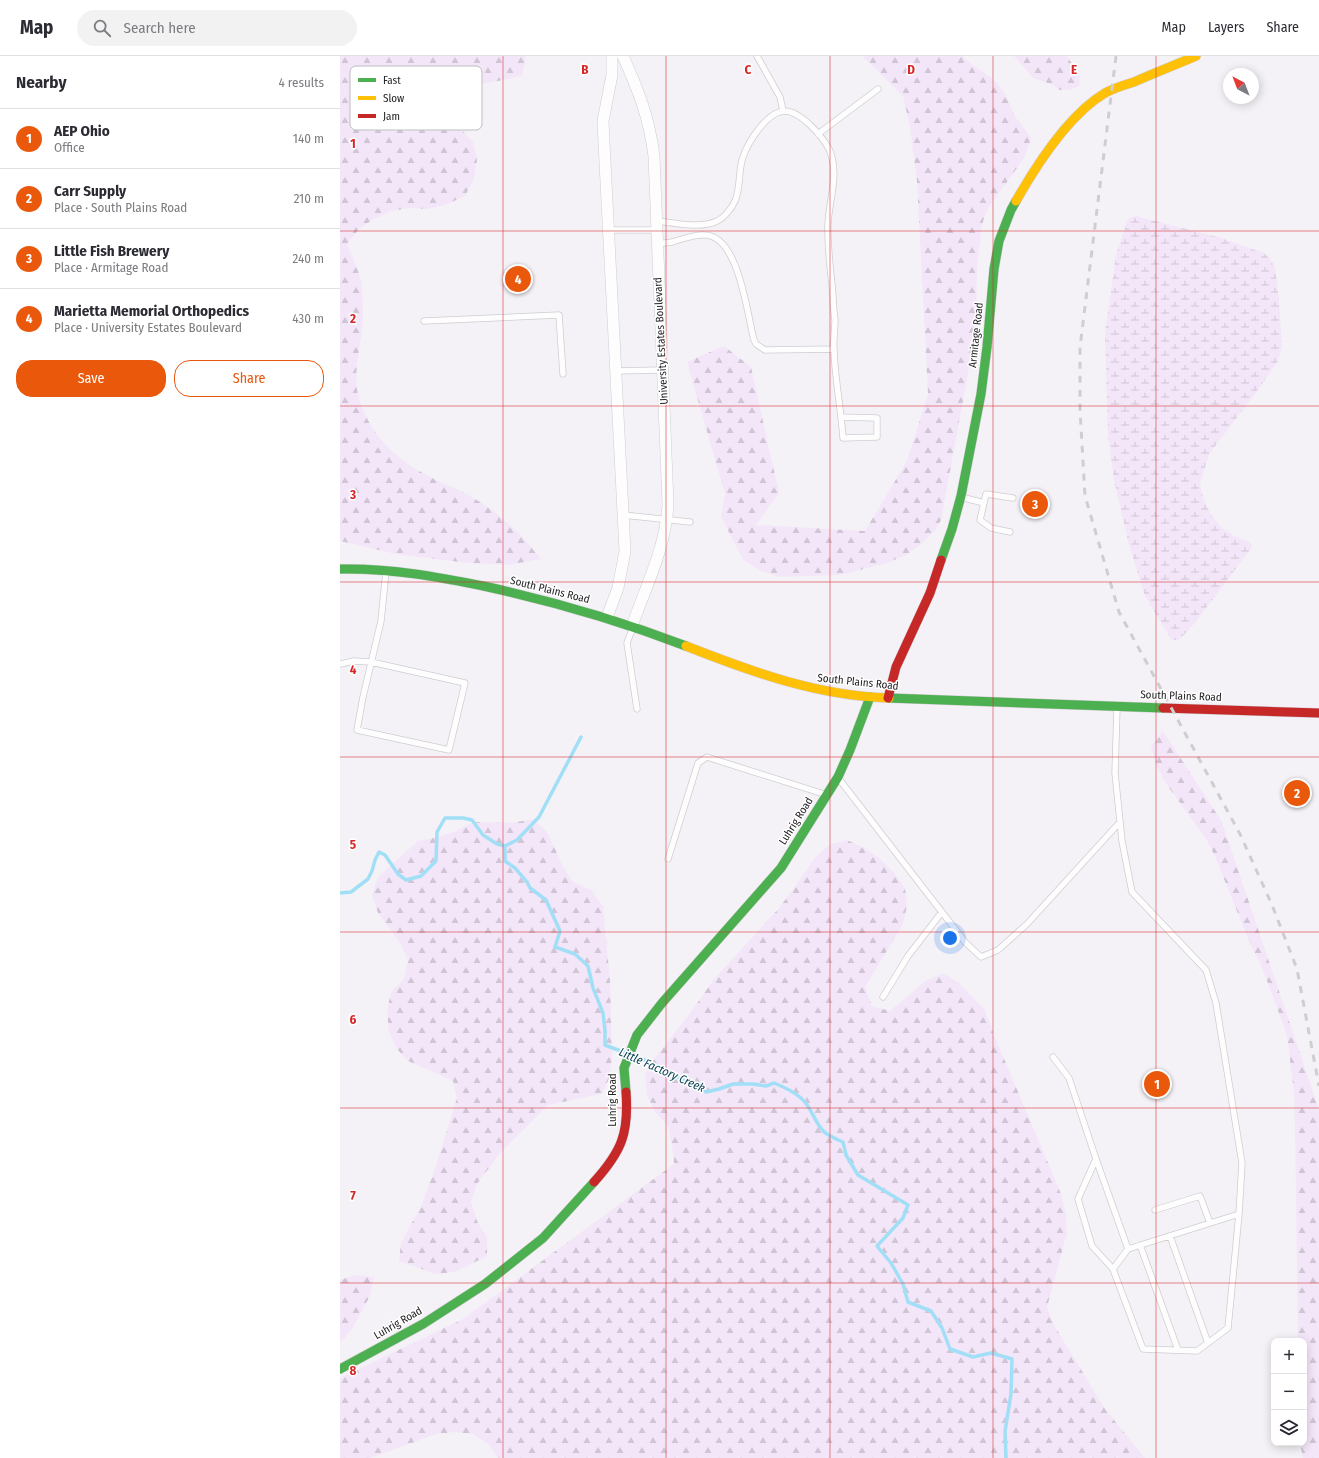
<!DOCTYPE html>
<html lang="en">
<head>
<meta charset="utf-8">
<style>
  :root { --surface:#fff; --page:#f2f2f3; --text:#2b2b33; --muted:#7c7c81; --line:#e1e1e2; --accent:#ea580c }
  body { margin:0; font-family:"Fira Sans Condensed",sans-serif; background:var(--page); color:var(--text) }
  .controls { position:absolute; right:12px; bottom:12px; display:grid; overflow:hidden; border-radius:8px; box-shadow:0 2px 10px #0003 }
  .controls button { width:36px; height:36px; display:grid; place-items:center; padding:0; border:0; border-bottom:1px solid var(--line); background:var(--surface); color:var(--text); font:20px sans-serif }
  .compass { position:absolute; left:883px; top:12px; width:36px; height:36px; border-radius:50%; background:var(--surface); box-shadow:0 2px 10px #0003; rotate:318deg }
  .you { position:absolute; left:610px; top:882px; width:14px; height:14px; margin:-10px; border:3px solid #fff; border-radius:50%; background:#1a73e8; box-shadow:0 0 0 6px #1a73e833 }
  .badge { display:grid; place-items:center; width:26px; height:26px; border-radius:50%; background:var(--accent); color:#fff; font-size:13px; font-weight:700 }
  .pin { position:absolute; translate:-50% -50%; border:2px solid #fff; box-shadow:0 1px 4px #0006 }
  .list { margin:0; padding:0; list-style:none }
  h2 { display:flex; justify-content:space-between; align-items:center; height:52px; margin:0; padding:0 16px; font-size:17px }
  h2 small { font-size:13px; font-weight:400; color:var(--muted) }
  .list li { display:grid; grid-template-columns:26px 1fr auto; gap:12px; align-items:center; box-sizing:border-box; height:60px; padding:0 16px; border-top:1px solid var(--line) }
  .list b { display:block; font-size:15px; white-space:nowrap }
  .list p { margin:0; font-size:13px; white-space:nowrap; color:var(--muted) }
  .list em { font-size:13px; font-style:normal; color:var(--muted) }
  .actions { display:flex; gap:8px; padding:12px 16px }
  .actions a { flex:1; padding:9px 0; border:1px solid var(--accent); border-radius:16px; text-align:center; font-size:14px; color:var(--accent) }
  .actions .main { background:var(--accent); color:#fff }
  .icon { flex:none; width:22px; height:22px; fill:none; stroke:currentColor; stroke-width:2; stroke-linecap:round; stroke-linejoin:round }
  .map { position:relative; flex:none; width:979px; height:1402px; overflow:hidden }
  header { display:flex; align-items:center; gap:24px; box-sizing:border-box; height:56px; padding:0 20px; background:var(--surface); border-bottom:1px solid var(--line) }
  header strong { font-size:19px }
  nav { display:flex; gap:22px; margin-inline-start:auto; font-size:14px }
  .search { width:280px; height:36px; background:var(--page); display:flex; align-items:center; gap:10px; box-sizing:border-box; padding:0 14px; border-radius:22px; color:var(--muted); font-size:15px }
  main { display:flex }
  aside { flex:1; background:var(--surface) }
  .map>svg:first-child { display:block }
  .forest { fill:url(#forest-firs) }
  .wetland { fill:url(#wetland-marsh) }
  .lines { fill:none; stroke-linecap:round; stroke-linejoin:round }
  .stream { stroke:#a1dff7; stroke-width:3.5 }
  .lane-casing { stroke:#cfcdd0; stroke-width:7 }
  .street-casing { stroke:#cfcdd0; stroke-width:12 }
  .fast-casing { stroke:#cfcdd0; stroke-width:10 }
  .slow-casing { stroke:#cfcdd0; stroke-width:10 }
  .jam-casing { stroke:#cfcdd0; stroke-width:10 }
  .lane { stroke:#fefdfe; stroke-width:5.5 }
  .street { stroke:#fefdfe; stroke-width:11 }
  .fast { stroke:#4caf50; stroke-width:9 }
  .slow { stroke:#ffc107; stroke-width:9 }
  .jam { stroke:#c62828; stroke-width:9 }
  .rail { stroke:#cfcecf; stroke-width:3; stroke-dasharray:7 7; stroke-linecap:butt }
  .grid { fill:none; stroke:#d62828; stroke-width:1; stroke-opacity:0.55 }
  .labels { text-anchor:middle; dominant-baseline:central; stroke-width:3; stroke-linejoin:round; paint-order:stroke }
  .street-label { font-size:11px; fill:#262426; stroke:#fff }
  .water-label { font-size:12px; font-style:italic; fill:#043d4d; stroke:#fff }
  .key { fill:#fff; stroke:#bebdbe; stroke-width:1 }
  .key-label { font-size:11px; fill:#262426 }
  .grid-label { font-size:13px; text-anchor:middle; font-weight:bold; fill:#d62828; stroke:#fff; stroke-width:3; stroke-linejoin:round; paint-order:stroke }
</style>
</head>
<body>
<header>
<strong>Map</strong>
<div class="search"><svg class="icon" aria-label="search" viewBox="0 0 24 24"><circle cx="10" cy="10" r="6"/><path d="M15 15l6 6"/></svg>Search here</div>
<nav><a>Map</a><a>Layers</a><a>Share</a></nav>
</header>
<main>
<aside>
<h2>Nearby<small>4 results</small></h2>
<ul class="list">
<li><span class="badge">1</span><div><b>AEP Ohio</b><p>Office</p></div><em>140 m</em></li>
<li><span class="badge">2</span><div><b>Carr Supply</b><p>Place · South Plains Road</p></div><em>210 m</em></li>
<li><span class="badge">3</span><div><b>Little Fish Brewery</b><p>Place · Armitage Road</p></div><em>240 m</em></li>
<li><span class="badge">4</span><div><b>Marietta Memorial Orthopedics</b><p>Place · University Estates Boulevard</p></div><em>430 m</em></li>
</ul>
<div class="actions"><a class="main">Save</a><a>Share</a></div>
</aside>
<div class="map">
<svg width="979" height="1402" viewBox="0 0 979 1402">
  <defs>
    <pattern id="forest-firs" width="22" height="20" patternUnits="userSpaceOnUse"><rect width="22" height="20" fill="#f3e6f8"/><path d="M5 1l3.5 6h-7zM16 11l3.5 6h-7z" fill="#d0c5d4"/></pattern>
    <pattern id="wetland-marsh" width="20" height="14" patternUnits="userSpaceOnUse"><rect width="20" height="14" fill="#f3e6f8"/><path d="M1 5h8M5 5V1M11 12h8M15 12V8" fill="none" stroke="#d0c5d4"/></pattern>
  </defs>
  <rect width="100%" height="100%" fill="#f5f2f7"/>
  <path class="forest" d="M0 0H186L182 20 143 28 129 40 120 55 121 73 133 86 137 104 134 123 125 140 105 149 87 153 69 152 51 155 34 163 19 173 7 188C12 200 18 213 21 225 23 236 23 254 23 265 21 291 11 320 20 346 33 384 61 407 96 424 106 429 117 432 126 438 157 454 180 477 201 503L168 509 128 507 56 498 0 485Z
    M522 0H623C631 11 645 15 655 25 666 35 669 48 675 60 680 68 687 74 691 83L684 102 649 151 645 159 642 169 637 211 636 274 601 464 595 475 581 488 566 499 547 507 500 519 439 521 419 514 403 503 381 461 385 438 347 306 384 290 411 311 439 437 416 469 525 475 567 405 588 338 577 125 570 71 563 40Z
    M674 0H727L740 20 739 30 730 34H720L711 28 693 22Z
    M823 675 882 766 979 1054V1402H963L960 1387H964V1285H958L955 1074 954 1036 947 979 921 909 912 892 876 803 868 786 825 726 816 709 811 690Z
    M193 763 207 776 223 810 233 826 251 834 263 850 270 924 272 1000 270 1020 262 1038 208 1049 160 1097 137 1128 131 1146 137 1165 147 1181V1200L115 1216 96 1218 59 1205 61 1187 80 1152 94 1116 117 1042 113 1025 68 1005 56 992 49 975 47 955 51 936 64 923 68 904 60 887 38 857 32 839 38 821 78 785 98 781 116 775 133 766 172 767Z
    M507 784 524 792 540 803 554 817 565 832 567 850 563 868 525 931 532 950 550 955 585 925 603 917 619 927 645 954 654 979 714 1121 721 1138 726 1158 727 1177 707 1251 714 1269 765 1353 805 1402H158L148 1388 133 1378 115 1376 97 1378 30 1402H0V1322L123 1263 334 1108 332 1089 328 1070 315 1056 307 1039 305 1018 315 1002 351 956 374 923 439 852 451 836 474 803 489 789Z
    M15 1219 34 1221 30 1240 12 1273 0 1287V1224Z"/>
  <path class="wetland" d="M796 160 881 182 915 194 924 197 931 204 935 212 939 244 942 291 938 305 915 338 869 398 860 427 863 442 871 459 881 471 894 480 910 486 912 490 910 494 854 568 838 585 831 583 805 540 789 489 774 424 768 379 765 276 776 199 788 163Z"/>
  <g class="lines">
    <path class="stream" d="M165 790 177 784 199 761 241 681
      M0 837 11 836 28 823 32 815 35 804 39 796 45 799 58 818 66 824 81 820 96 805 97 776 105 762H123L132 764 143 779 157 788 165 790V805L175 812 187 826 190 832 206 844 220 875 215 891 235 898 248 910 253 932 263 957 265 974V989L286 997
      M293 1000 310 1006 366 1036 379 1033 393 1028H413L426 1030 434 1027C444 1031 453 1035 461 1042 470 1050 473 1061 480 1071 485 1079 494 1082 503 1086L506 1099 518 1119 568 1149 563 1162 537 1190 551 1207 563 1228 568 1246 591 1255 602 1272 610 1293 633 1301 651 1297 672 1303 671 1338 665 1375 666 1402"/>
    <g class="lane-casing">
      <path id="lane" d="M417 0 440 41 443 55
        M478 78 538 33
        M317 165C334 167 361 173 377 165 384 162 392 152 395 145 401 131 398 115 403 101 408 86 427 56 444 55 461 55 482 80 489 93 500 117 489 143 488 168 487 191 491 216 493 240 493 248 494 256 495 264 495 274 493 284 494 294 495 324 501 352 503 382L537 381V362L501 361
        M269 174H317
        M317 188C322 187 327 187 332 186 343 183 354 178 365 179 399 180 407 258 414 284L416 288 425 294 493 293
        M84 265 219 259 223 318
        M275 315 322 314
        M621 441 644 447
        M283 459 350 466
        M670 476 651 472 640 464 646 438 673 442
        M293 571 287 587 297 653
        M0 608 14 605 31 606 125 627 109 694 17 674 23 641 41 565 46 515
        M499 723 625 886 641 901 658 894 687 868 780 766
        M328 803 358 707 367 701 487 739
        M543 941 568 900 602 856
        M713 1001 729 1022 756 1103 788 1193 899 1158 902 1107 876 947 866 914 792 836 782 785 775 717 777 652
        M756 1103 738 1143 752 1190 773 1213
        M815 1154 860 1140 870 1167
        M830 1180 868 1287
        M800 1189 838 1294
        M788 1193 773 1213 803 1293 857 1295 888 1272 899 1158"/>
    </g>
    <g class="street-casing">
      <path id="street" d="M283 0C299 36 309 61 314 100L328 448C326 491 306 530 292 570
        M267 561 278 532 285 495 264 87 263 65 272 19V0"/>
    </g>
    <g class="fast-casing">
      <path id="fast" d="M601 504 612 473 621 440 641 338 647 291 654 213 659 185 671 154 676 145
        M0 513C51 512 99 521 148 531 216 546 281 565 346 590
        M549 642 823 652
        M286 1036 284 1012 297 979 322 947 441 812 498 721 510 694 530 641
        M0 1313 83 1268 145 1228 203 1182 254 1126"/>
    </g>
    <g class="slow-casing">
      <path id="slow" d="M676 145C697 108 728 59 765 37 774 32 784 29 794 26 814 17 835 9 856 0
        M346 590C412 616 478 640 549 642"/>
    </g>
    <g class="jam-casing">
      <path id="jam" d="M548 642 556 611 590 537 601 504
        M823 652 979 657
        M254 1126C282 1095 289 1077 286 1036"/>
    </g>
    <use href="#lane" class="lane"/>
    <use href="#street" class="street"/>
    <use href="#fast" class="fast"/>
    <use href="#slow" class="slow"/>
    <use href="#jam" class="jam"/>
    <path class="rail" d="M776 0 740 291V354L745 440 779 556 900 778 932 849 957 913 979 1030"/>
  </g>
  <path class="grid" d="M163 0V1402M326 0V1402M490 0V1402M653 0V1402M816 0V1402M0 175H979M0 350H979M0 526H979M0 701H979M0 876H979M0 1052H979M0 1227H979"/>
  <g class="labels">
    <g class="street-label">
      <text transform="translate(636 279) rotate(-84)">Armitage Road</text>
      <text transform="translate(321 285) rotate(-93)">University Estates Boulevard</text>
      <text transform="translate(210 534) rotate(14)">South Plains Road</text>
      <text transform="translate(518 626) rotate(6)">South Plains Road</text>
      <text transform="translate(841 640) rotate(2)">South Plains Road</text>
      <text transform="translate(456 765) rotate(-58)">Luhrig Road</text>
      <text transform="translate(272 1044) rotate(-90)">Luhrig Road</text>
      <text transform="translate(58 1267) rotate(-30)">Luhrig Road</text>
    </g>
    <g class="water-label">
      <text transform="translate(322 1014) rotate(24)">Little Factory Creek</text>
    </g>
  </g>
  <rect x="10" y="10" width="132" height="64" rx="6" class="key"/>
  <rect x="18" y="22" width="18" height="4" fill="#4caf50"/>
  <rect x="18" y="40" width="18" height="4" fill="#ffc107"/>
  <rect x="18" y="58" width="18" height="4" fill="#c62828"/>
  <g class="key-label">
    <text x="43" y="28">Fast</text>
    <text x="43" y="46">Slow</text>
    <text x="43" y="64">Jam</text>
  </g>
  <g class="grid-label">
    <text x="245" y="18">B</text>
    <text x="408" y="18">C</text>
    <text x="571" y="18">D</text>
    <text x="734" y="18">E</text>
    <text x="13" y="92">1</text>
    <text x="13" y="267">2</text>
    <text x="13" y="443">3</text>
    <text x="13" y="618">4</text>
    <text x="13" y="793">5</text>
    <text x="13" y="968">6</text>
    <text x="13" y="1144">7</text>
    <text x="13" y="1319">8</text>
  </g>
</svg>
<div class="controls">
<button>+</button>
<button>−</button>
<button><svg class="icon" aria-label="layers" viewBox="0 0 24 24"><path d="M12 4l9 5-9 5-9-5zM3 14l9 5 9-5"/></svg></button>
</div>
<svg class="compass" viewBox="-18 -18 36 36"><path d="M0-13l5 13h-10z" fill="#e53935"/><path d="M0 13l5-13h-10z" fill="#7c7c81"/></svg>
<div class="you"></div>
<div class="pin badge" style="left:817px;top:1028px">1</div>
<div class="pin badge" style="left:957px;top:737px">2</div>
<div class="pin badge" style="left:695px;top:448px">3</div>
<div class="pin badge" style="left:178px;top:223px">4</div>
</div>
</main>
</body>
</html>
